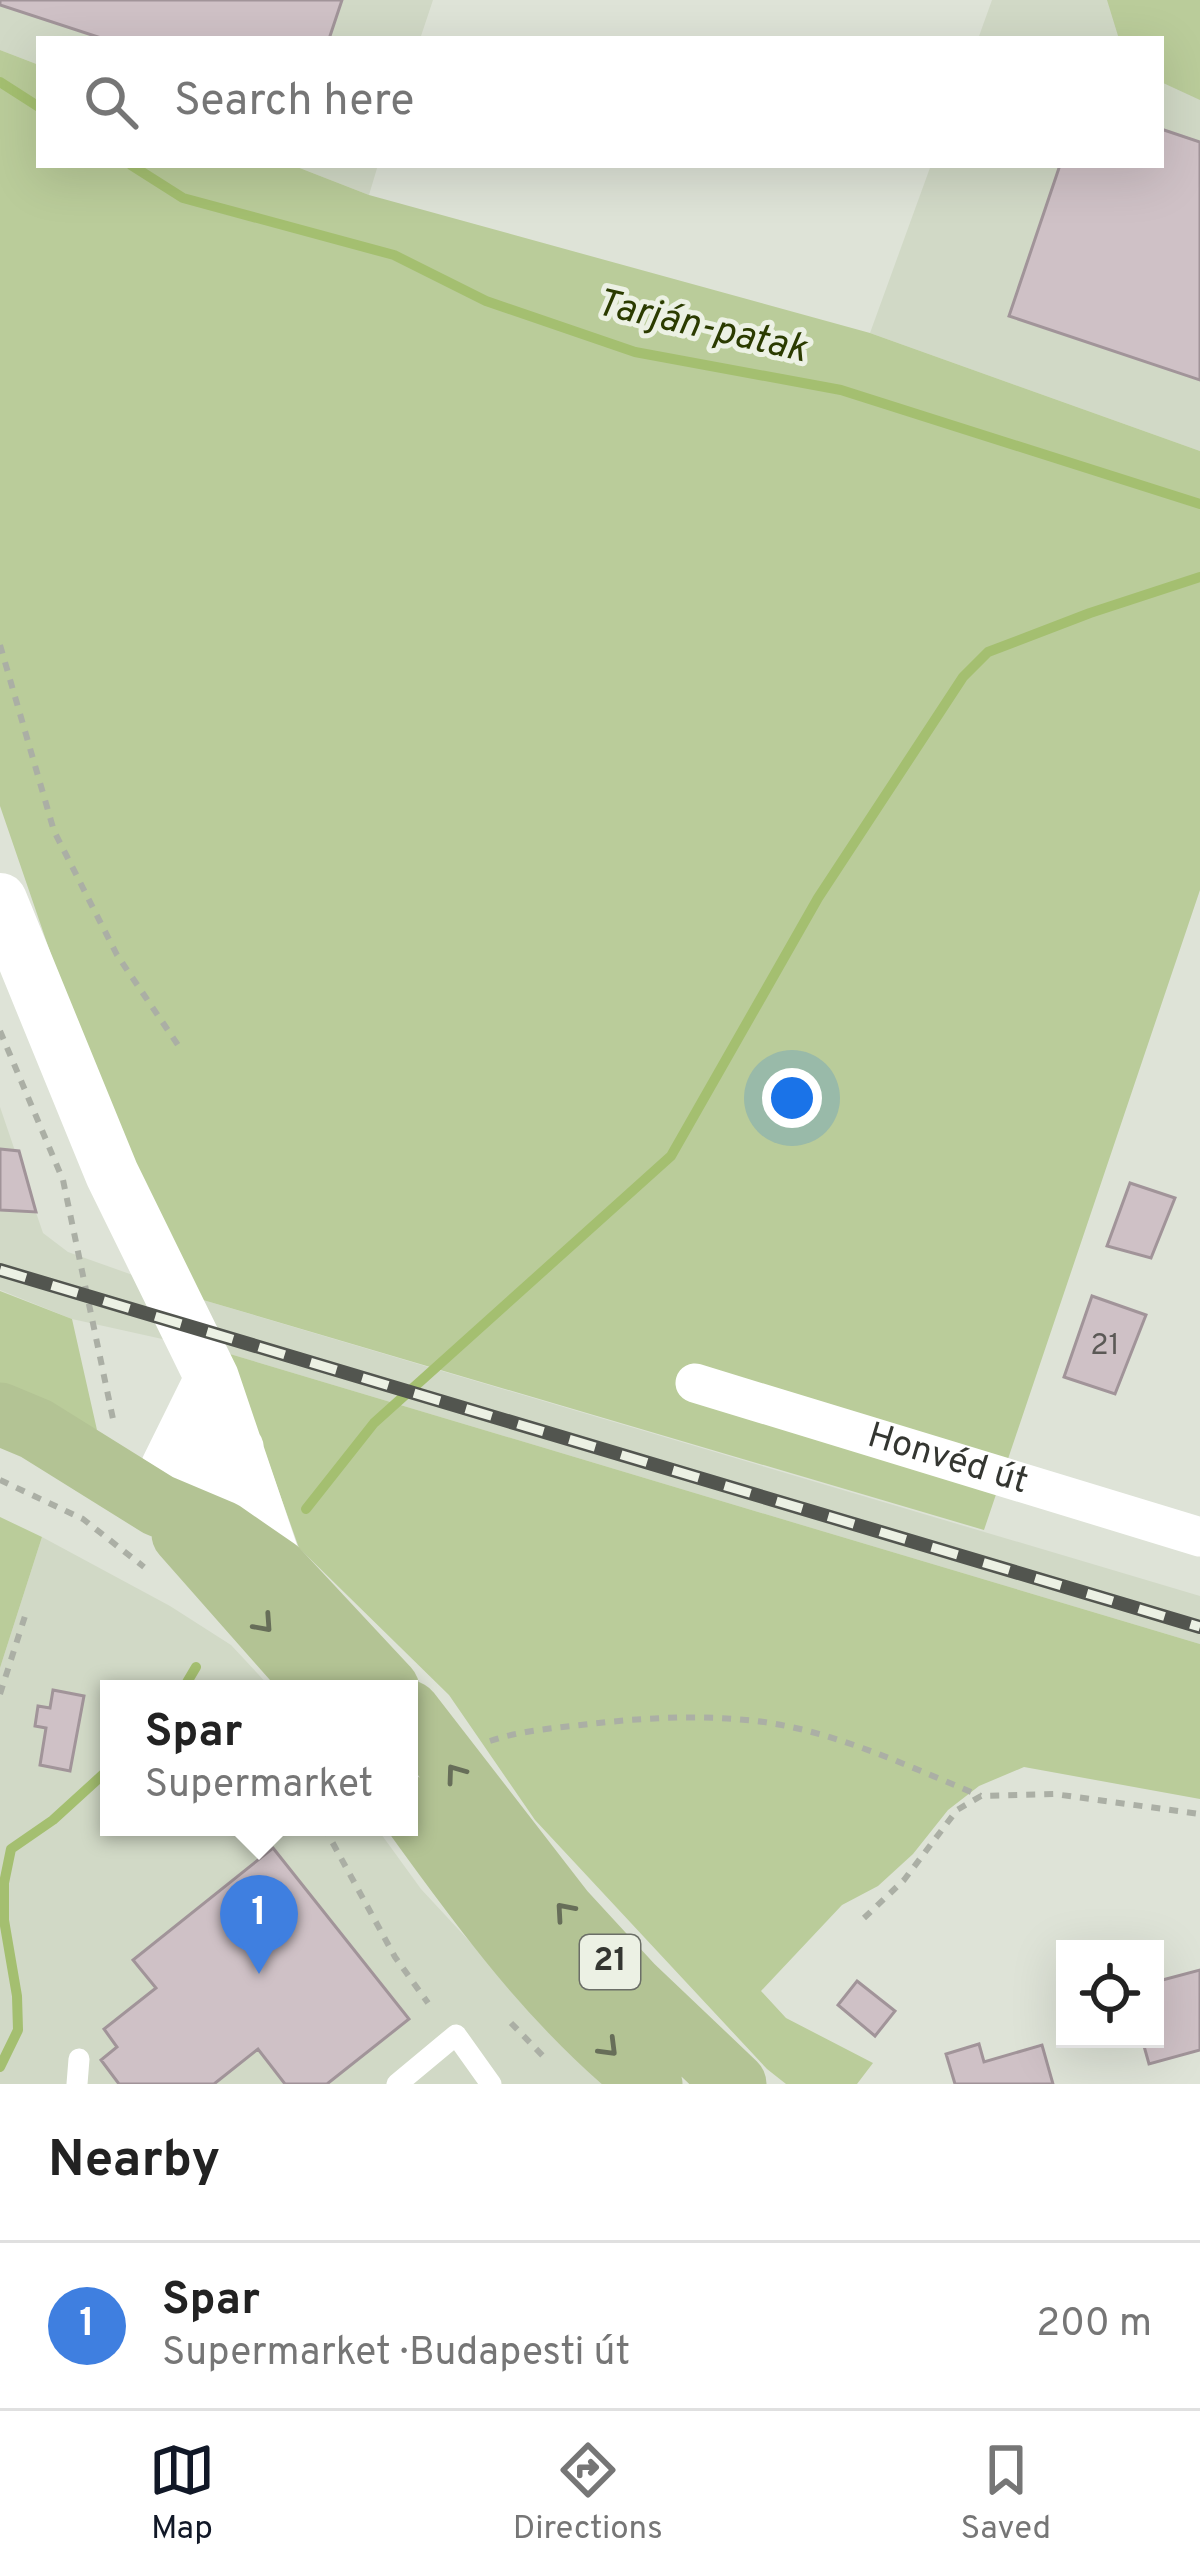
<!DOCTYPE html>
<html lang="en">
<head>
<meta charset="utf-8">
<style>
  :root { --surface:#fff; --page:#f6f6f6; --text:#222; --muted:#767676; --line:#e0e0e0; --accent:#111827 }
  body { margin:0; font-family:Overpass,sans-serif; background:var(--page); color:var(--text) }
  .controls { position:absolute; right:36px; bottom:36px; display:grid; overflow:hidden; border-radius:0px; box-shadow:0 12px 48px #0002 }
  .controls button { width:108px; height:108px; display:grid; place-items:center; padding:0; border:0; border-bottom:3px solid var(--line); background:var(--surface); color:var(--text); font:60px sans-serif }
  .you { position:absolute; left:792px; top:1098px; width:42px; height:42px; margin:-30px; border:9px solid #fff; border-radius:50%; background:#1a73e8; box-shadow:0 0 0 18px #1a73e833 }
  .badge { display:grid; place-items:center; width:78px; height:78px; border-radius:50%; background:var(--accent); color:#fff; font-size:39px; font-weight:700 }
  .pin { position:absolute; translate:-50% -99px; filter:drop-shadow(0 3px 6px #0008) }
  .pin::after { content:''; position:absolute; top:63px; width:42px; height:36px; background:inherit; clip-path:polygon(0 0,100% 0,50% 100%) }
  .popup { position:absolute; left:100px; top:1680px; width:318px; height:156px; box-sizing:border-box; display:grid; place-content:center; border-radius:0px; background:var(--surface); filter:drop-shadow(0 3px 9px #0005); font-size:39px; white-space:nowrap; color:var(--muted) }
  .popup b { font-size:45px; color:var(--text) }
  .popup::after { content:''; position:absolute; left:50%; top:100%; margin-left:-24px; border:24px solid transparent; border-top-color:var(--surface) }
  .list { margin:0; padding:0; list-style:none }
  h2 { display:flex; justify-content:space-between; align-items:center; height:156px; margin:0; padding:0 48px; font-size:51px }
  h2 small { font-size:39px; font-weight:400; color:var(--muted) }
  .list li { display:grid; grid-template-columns:78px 1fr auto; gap:36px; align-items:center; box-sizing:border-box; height:168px; padding:0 48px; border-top:3px solid var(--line) }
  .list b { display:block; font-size:45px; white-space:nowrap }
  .list p { margin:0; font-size:39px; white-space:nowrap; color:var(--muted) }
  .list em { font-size:39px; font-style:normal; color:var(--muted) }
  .icon { flex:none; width:66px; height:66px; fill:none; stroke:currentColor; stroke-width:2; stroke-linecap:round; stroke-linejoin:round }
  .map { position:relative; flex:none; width:1200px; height:2084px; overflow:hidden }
  .search { position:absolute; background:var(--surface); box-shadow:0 12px 48px #0002; left:36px; right:36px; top:36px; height:132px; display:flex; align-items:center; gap:30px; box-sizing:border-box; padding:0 42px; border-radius:0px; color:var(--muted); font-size:45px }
  .sheet { height:324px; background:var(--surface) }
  nav { display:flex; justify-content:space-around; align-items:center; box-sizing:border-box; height:168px; border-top:3px solid var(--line); background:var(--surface); font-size:33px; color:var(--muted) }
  nav a { display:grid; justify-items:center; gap:6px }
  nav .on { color:var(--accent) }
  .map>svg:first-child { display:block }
  .built { fill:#d1d9c6 }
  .green { fill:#bacc9a }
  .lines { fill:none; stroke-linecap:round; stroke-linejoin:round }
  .stream { stroke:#a4bf70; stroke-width:10 }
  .building { fill:#cfc1c6; stroke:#a19499; stroke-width:3 }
  .path { stroke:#abafa5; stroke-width:6; stroke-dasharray:9 9; stroke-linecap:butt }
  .lane { stroke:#fff; stroke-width:21 }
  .street { stroke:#fff; stroke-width:39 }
  .secondary { stroke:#fff; stroke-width:54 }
  .primary { stroke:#b3c394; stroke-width:63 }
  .rail-casing { stroke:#52554f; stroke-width:14 }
  .rail { stroke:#ecf1e4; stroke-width:9; stroke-dasharray:27; stroke-linecap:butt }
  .oneway { stroke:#676e59 }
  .labels { text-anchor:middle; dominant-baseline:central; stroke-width:10; stroke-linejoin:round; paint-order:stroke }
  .number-label { font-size:30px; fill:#5b5956 }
  .shield { fill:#ecf1e4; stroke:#6b6e67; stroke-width:3 }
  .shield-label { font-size:33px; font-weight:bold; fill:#343631 }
  .street-label { font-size:36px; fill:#343631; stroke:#ecf1e4 }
  .water-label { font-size:39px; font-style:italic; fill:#2b3b00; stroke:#ecf1e4 }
</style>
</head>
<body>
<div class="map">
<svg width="1200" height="2084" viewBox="0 0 1200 2084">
  <rect width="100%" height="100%" fill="#dee3d7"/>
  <path class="built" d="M0 0H433L420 39H39V65L0 50Z
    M992 0H1200V451L870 333 931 165H1161V39H978Z
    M292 165H378L369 195Z
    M0 1107 43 1233 68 1252 203 1300 1200 1596V1644L230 1354 72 1319 0 1290Z
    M42 1537 170 1606 231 1645 272 1689H109V1827H376L421 1889 602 2084H0V1668Z"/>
  <path class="green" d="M1107 0H1200V100L1161 82V39H1119Z
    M0 50 39 65V165H292L369 195 870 333 1200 451V890L984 1530 203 1300 94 1080 0 806Z
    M0 1291 72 1319 97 1430 0 1389Z
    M230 1354 1200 1644V1799L1024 1767 979 1786 948 1810 913 1854 878 1886 842 1905 761 1991 786 2018 873 2063 857 2084H786L767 2069 535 1820 449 1695 299 1548Z
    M0 1517 42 1537 0 1668Z"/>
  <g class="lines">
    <path class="stream" d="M0 82 39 107
      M131 165 183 198 394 255 486 301 635 352 841 390 1200 504
      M306 1509 374 1423 671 1156 818 898 963 677 988 652 1090 613 1200 577
      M183 1689 196 1667
      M0 2067 18 2030 17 1996 4 1920V1883L11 1849 53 1820 109 1769"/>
  </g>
  <path class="building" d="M0 0H342L329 39H104L0 5Z
    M1161 129 1200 142V380L1009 316 1060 165H1161Z
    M0 1149 19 1151 36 1212 0 1210Z
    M1130 1183 1175 1198 1151 1258 1107 1246Z
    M1092 1296 1146 1315 1115 1394 1064 1377Z
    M53 1690 84 1696 70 1771 40 1765 46 1728 35 1726 38 1706 50 1708Z
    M273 1848 409 2019 327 2084H285L258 2049 214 2084H119L101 2060 117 2047 104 2029 156 1988 133 1960Z
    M1200 1970V2050L1149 2064 1142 2039H1155V1982Z
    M857 1981 895 2011 875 2036 838 2005Z
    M979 2044 984 2062 1042 2045 1053 2084H955L946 2054Z"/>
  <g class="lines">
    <path class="path" d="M0 645 54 831 117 955 182 1051
      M0 1031 63 1180 113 1419
      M0 1480 83 1519 144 1567
      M0 1694 26 1613
      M490 1741C522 1730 556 1728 590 1724 641 1718 694 1715 746 1720 827 1727 907 1766 981 1796
      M324 1827 395 1957 428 2003
      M864 1918 904 1880 957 1810 981 1796 1054 1794 1200 1814
      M511 2023 544 2057"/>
    <path class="lane" d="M77 2084 79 2059
      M397 2084 456 2035 491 2084"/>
    <path class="street" id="s1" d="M695 1383 1200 1537"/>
    <path class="secondary" d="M0 900 112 1174 212 1378 277 1570
      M212 1378 168 1467 158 1505H187L237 1449"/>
    <path class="primary" d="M0 1414 36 1429 158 1505 222 1532 277 1570 388 1689
      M183 1534 320 1689
      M409 1712 563 1911 632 1986 735 2084
      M409 1807C480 1906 554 2008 651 2084"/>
    <g class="rail-casing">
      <path id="rail" d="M0 1270 1200 1627"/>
    </g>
    <use href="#rail" class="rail"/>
  </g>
  <defs><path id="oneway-chevron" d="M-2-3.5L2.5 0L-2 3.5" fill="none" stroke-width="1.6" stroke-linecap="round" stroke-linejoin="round" transform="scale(3)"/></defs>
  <g class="oneway">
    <use href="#oneway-chevron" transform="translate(264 1624) rotate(48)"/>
    <use href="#oneway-chevron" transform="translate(455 1773) rotate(-126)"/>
    <use href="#oneway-chevron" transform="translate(564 1911) rotate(-131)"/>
    <use href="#oneway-chevron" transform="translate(609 2048) rotate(45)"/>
  </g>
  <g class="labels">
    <g class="number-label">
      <text x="1105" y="1346">21</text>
    </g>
    <rect class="shield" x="580" y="1935" width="60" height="54" rx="9"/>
    <g class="shield-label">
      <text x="610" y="1962">21</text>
    </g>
    <g class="street-label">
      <text stroke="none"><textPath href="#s1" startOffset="264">Honvéd út</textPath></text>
    </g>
    <g class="water-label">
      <text transform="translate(701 328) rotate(13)">Tarján-patak</text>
    </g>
  </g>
</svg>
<div class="controls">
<button><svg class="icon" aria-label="locate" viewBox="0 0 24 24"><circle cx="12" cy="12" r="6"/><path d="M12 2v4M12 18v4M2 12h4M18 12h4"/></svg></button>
</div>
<div class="you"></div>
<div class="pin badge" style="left:259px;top:1974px;background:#3f7fe0">1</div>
<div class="popup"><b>Spar</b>Supermarket</div>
<div class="search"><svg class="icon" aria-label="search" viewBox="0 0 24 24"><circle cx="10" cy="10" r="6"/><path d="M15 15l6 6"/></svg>Search here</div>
</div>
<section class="sheet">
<h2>Nearby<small></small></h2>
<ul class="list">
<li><span class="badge" style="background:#3f7fe0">1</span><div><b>Spar</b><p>Supermarket · Budapesti út</p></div><em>200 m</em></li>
</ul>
</section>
<nav>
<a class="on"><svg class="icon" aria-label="map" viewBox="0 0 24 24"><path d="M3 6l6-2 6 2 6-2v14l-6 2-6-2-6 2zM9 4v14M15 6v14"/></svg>Map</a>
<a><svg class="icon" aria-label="directions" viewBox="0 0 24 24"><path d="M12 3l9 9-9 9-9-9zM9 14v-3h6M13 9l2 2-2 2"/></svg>Directions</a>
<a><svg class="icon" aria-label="saved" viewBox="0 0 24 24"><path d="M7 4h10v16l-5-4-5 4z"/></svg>Saved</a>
</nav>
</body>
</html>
